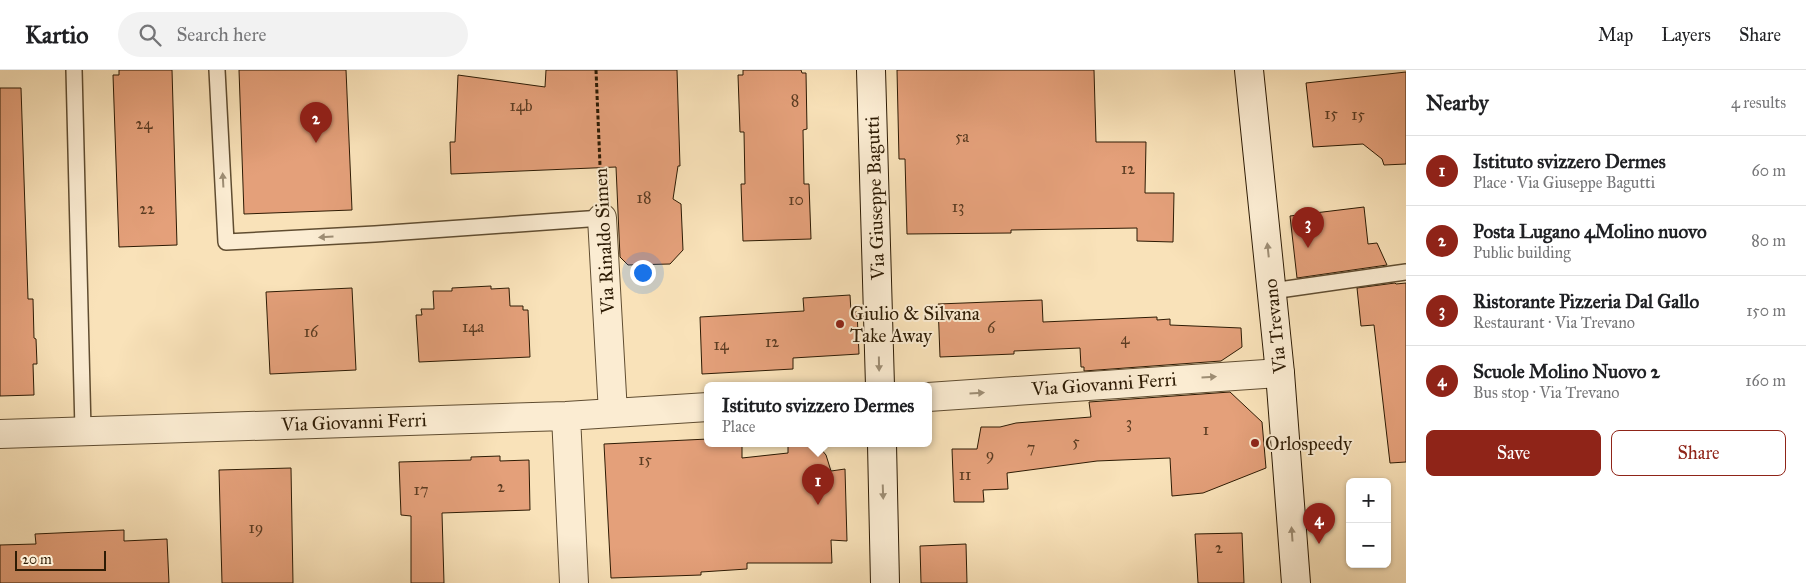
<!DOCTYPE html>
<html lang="en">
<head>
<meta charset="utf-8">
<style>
  :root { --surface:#fff; --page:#f2f2f2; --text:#202124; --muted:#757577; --line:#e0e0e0; --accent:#8f2418 }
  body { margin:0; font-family:"IM FELL Great Primer",serif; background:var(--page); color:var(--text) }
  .controls { position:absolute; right:15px; bottom:15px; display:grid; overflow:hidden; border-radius:8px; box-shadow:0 1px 4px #0004 }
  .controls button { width:45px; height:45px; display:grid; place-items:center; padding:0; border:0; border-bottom:1px solid var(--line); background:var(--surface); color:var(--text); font:25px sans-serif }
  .scale { position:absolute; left:15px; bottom:12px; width:91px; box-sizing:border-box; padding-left:5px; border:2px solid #2d1b04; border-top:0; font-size:14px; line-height:18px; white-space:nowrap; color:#2d1b04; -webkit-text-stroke:4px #fbecd2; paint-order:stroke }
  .you { position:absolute; left:642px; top:202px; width:18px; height:18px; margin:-12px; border:4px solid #fff; border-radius:50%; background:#1a73e8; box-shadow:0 0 0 8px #1a73e833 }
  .badge { display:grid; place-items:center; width:32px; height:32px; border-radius:50%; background:var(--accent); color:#fff; font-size:16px; font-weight:700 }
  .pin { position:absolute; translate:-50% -41px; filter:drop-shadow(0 1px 2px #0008) }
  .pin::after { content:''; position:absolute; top:26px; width:18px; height:15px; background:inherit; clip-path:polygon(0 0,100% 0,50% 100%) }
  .popup { position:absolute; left:704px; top:312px; width:228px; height:65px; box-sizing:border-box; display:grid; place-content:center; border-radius:8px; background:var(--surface); filter:drop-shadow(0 1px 4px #0005); font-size:16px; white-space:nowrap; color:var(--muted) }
  .popup b { font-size:19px; color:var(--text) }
  .popup::after { content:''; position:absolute; left:50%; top:100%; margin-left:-10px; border:10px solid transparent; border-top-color:var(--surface) }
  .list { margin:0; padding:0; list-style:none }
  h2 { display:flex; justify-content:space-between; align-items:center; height:65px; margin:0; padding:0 20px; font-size:21px }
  h2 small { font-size:16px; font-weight:400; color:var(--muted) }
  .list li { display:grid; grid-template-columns:32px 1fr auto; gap:15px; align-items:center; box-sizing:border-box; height:70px; padding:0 20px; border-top:1px solid var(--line) }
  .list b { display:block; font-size:19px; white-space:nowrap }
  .list p { margin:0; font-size:16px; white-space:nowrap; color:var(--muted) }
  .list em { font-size:16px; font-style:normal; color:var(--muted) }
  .actions { display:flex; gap:10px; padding:15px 20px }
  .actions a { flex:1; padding:11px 0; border:1px solid var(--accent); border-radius:8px; text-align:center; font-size:18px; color:var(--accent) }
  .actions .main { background:var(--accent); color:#fff }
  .icon { flex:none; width:28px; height:28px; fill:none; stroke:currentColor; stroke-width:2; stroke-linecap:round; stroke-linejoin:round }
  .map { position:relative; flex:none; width:1406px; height:513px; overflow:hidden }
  header { display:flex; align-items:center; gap:30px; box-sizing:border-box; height:70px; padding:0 25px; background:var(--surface); border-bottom:1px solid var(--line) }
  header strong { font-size:24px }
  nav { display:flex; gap:28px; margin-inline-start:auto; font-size:18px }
  .search { width:350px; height:45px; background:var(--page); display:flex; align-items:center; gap:12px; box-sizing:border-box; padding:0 18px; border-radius:28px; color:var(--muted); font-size:19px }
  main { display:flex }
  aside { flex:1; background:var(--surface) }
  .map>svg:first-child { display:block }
  .building { fill:#e4a07a; stroke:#2d1b04 }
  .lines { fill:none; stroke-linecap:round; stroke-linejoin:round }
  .lane-casing { stroke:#604d31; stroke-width:18 }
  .street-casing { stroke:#604d31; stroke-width:30 }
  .secondary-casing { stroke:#2d1b04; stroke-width:30 }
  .path { stroke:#2d1b04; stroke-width:3; stroke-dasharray:4 2.5; stroke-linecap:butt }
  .lane { stroke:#fbecd2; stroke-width:15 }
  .street { stroke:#fbecd2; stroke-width:28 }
  .secondary { stroke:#fbecd2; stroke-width:28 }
  .oneway { fill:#9e8e75 }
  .poi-dot { fill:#8f2418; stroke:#fbecd2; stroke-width:2 }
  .labels { text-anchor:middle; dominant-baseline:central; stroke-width:4; stroke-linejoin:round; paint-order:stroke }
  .number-label { font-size:16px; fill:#5b3c22 }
  .street-label { font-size:19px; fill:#2d1b04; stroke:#fbecd2 }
  .poi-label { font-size:19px; fill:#2d1b04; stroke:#fbecd2; text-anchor:start }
</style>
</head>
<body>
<header>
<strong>Kartio</strong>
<div class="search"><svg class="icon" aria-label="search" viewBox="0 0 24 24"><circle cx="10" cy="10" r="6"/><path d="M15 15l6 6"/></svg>Search here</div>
<nav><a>Map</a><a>Layers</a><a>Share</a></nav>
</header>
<main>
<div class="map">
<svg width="1406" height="513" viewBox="0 0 1406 513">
  <rect width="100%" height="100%" fill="#f9e2b9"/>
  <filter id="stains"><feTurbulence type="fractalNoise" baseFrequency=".004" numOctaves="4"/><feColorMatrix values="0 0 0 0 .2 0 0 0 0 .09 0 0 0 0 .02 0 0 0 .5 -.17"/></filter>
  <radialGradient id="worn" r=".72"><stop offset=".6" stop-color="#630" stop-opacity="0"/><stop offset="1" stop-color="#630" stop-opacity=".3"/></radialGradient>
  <path class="building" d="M119 0H172L177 175 119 177 113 5H119Z
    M239 0H346L352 140 244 144Z
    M546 0H677L680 96H678L673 129 681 134 683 180 670 194 628 195 620 187 616 97 451 104 450 72H455L458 5 545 17Z
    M743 0H801L802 3H806L807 59 803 60 804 114H809L811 169 743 171 741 114H745L744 62H740L738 5H743Z
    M897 0H1094L1096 72H1146L1145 123H1174L1173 172 1137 171V158L1011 160V163L907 164 905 89H899Z
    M1406 2V94L1384 95 1382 89 1363 74 1313 77 1306 13Z
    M0 18H21L28 229H33L34 268 36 269 37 294H33L34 325 0 326Z
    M1364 137 1368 174 1377 173 1387 195 1297 208 1290 146Z
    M1395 213 1396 214 1406 213V392L1390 393 1374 255 1361 256 1357 218Z
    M491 216V219L509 218 510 236H523V240H528L530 287 419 292 416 245H422L421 239H434L433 221H452V218Z
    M352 218 356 300 270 304 266 222Z
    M850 225 851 242H857L859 284 793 288V299L702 304 700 247 804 241 803 228Z
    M1042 230 1043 252 1157 247V250L1170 249V255L1241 258 1242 277 1221 291 1084 301V297H1081L1080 278 1014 281V284L940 287 938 234Z
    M1230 322 1262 352 1266 398 1203 423 1172 426 1170 388 1097 391 1007 403 1008 419 983 420 984 432H954L952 379H977L981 357H1000L1016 353 1091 347 1089 332Z
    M708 369V374H742V388L788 383V374H811L821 379 826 385 831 401 845 399 847 471 831 470 832 493H747V499L701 502V505L611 508 604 374Z
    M500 386V391L529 390 530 440 442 443 444 513H411V446L401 445 399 392 471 390V387Z
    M291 398 293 513H222L219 400Z
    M124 460V471L167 469 169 513H0V475L36 474 35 464Z
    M1242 463 1244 513H1198L1195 464Z
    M966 474 967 513H921L920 476Z"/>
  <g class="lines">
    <g class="lane-casing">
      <path id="lane" d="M74 0 83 360
        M217 0 226 172 375 164 602 148
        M1272 221 1406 202"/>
    </g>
    <g class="street-casing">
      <path id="street" d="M602 148 613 343
        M928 327 1280 303
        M566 346 574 513
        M0 364 566 346 708 337"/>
    </g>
    <g class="secondary-casing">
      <path id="secondary" d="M871 0 880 316
        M1249 0 1280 303 1296 513
        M882 374 885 513"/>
    </g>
    <path class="path" d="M596 0 601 119"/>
    <use href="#lane" class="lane"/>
    <use href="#street" class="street"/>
    <use href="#secondary" class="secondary"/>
  </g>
  <defs><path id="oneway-solid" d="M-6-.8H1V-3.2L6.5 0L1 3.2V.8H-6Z" transform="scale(1.25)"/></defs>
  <g class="oneway">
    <use href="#oneway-solid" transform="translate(223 110) rotate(-93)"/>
    <use href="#oneway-solid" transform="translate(326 167) rotate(177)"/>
    <use href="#oneway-solid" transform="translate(1268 180) rotate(-96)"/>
    <use href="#oneway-solid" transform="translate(879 294) rotate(89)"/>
    <use href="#oneway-solid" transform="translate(1209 307) rotate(-4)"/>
    <use href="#oneway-solid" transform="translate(977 323) rotate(-4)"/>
    <use href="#oneway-solid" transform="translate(883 422) rotate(88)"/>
    <use href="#oneway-solid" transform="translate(1292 464) rotate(-94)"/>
  </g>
  <g class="poi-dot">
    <circle cx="840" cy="254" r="5"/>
    <circle cx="1255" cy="373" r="5"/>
  </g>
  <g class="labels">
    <g class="number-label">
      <text x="795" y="30">8</text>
      <text x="521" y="35">14b</text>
      <text x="1331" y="43">15</text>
      <text x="1358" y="44">15</text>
      <text x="144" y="53">24</text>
      <text x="962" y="66">5a</text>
      <text x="1128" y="98">12</text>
      <text x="644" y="127">18</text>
      <text x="796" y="129">10</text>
      <text x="958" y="136">13</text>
      <text x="147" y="138">22</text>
      <text x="473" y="256">14a</text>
      <text x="991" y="257">6</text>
      <text x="311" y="261">16</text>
      <text x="1125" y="268">4</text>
      <text x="772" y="271">12</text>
      <text x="721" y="274">14</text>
      <text x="1129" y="352">3</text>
      <text x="1206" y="359">1</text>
      <text x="1076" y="371">5</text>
      <text x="1031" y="377">7</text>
      <text x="990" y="384">9</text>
      <text x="645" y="389">15</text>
      <text x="965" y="404">11</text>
      <text x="501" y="416">2</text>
      <text x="421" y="419">17</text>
      <text x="256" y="457">19</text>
      <text x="1219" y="477">2</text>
    </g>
    <g class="street-label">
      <text transform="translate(875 128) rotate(-92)">Via Giuseppe Bagutti</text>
      <text transform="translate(604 171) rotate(-93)">Via Rinaldo Simen</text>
      <text transform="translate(1275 256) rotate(-96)">Via Trevano</text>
      <text transform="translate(1104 314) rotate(-4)">Via Giovanni Ferri</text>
      <text transform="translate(354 352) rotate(-2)">Via Giovanni Ferri</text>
    </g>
    <g class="poi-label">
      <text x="850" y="243">Giulio &amp; Silvana<tspan x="850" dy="22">Take Away</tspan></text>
      <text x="1265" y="373">Orlospeedy</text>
    </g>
  </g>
  <rect width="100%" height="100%" filter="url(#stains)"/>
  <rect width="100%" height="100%" fill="url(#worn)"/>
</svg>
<div class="controls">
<button>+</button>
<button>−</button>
</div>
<div class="scale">20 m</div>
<div class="you"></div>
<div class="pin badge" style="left:818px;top:435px">1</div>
<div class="popup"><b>Istituto svizzero Dermes</b>Place</div>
<div class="pin badge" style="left:316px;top:73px">2</div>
<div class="pin badge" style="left:1308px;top:178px">3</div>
<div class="pin badge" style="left:1319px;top:474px">4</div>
</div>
<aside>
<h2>Nearby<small>4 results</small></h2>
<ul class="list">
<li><span class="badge">1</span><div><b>Istituto svizzero Dermes</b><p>Place · Via Giuseppe Bagutti</p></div><em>60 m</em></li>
<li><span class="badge">2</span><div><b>Posta Lugano 4Molino nuovo</b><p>Public building</p></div><em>80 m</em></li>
<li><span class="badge">3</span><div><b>Ristorante Pizzeria Dal Gallo</b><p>Restaurant · Via Trevano</p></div><em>150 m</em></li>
<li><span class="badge">4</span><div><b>Scuole Molino Nuovo 2</b><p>Bus stop · Via Trevano</p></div><em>160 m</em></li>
</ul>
<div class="actions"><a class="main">Save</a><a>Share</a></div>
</aside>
</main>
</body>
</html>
